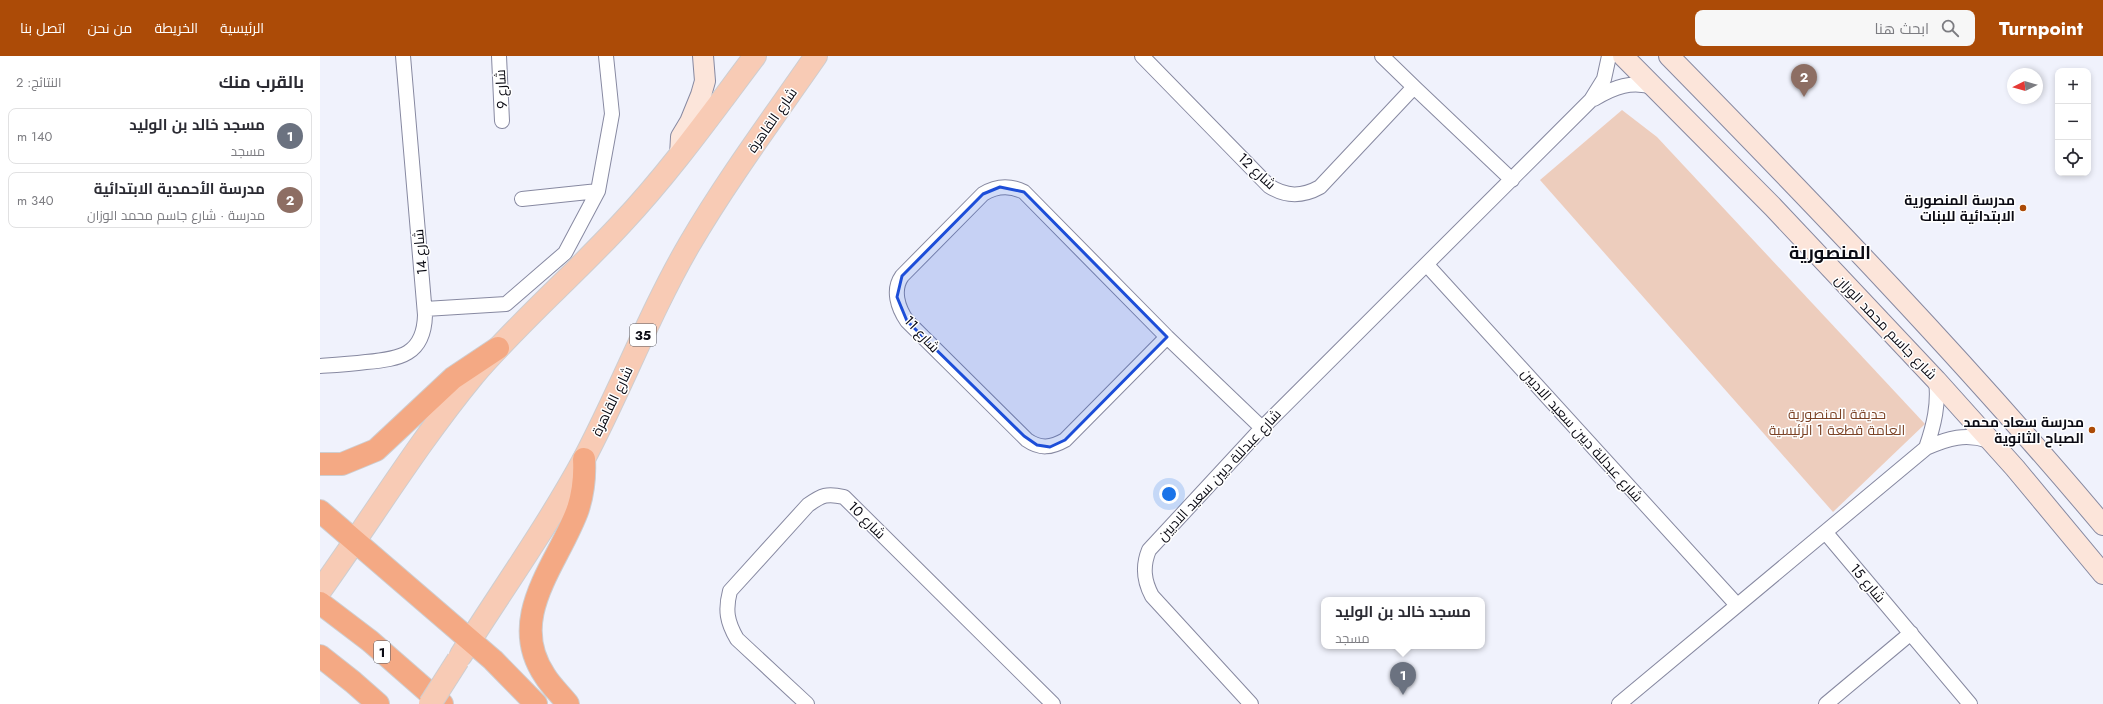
<!DOCTYPE html>
<html lang="ar">
<head>
<meta charset="utf-8">
<style>
  :root { --surface:#fff; --page:#f7f7f7; --text:#2b2b33; --muted:#7c7c81; --line:#e1e1e2; --accent:#ac4b07 }
  body { margin:0; font-family:Jost,Cairo,sans-serif; background:var(--page); color:var(--text); direction:rtl }
  .controls { position:absolute; right:12px; top:12px; display:grid; overflow:hidden; border-radius:8px; box-shadow:0 2px 6px #0003 }
  .controls button { width:36px; height:36px; display:grid; place-items:center; padding:0; border:0; border-bottom:1px solid var(--line); background:var(--surface); color:var(--text); font:20px sans-serif }
  .compass { position:absolute; left:1687px; top:12px; width:36px; height:36px; border-radius:50%; background:var(--surface); box-shadow:0 2px 6px #0003; rotate:265deg }
  .you { position:absolute; left:849px; top:438px; width:14px; height:14px; margin:-10px; border:3px solid #fff; border-radius:50%; background:#1a73e8; box-shadow:0 0 0 6px #1a73e833 }
  .badge { display:grid; place-items:center; width:26px; height:26px; border-radius:50%; background:var(--accent); color:#fff; font-size:13px; font-weight:700 }
  .pin { position:absolute; translate:-50% -33px; filter:drop-shadow(0 1px 2px #0008) }
  .pin::after { content:''; position:absolute; top:21px; width:14px; height:12px; background:inherit; clip-path:polygon(0 0,100% 0,50% 100%) }
  .popup { position:absolute; left:1001px; top:541px; width:164px; height:52px; box-sizing:border-box; display:grid; place-content:center; border-radius:8px; background:var(--surface); filter:drop-shadow(0 1px 3px #0005); font-size:13px; white-space:nowrap; color:var(--muted) }
  .popup b { font-size:15px; color:var(--text) }
  .popup::after { content:''; position:absolute; left:50%; top:100%; margin-left:-8px; border:8px solid transparent; border-top-color:var(--surface) }
  .list { margin:0; padding:0; list-style:none }
  h2 { display:flex; justify-content:space-between; align-items:center; height:52px; margin:0; padding:0 16px; font-size:17px }
  h2 small { font-size:13px; font-weight:400; color:var(--muted) }
  .list li { display:grid; grid-template-columns:26px 1fr auto; gap:12px; align-items:center; box-sizing:border-box; height:56px; margin:0 8px 8px; padding:0 8px; border:1px solid var(--line); border-radius:8px }
  .list b { display:block; font-size:15px; white-space:nowrap }
  .list p { margin:0; font-size:13px; white-space:nowrap; color:var(--muted) }
  .list em { font-size:13px; font-style:normal; color:var(--muted) }
  .icon { flex:none; width:22px; height:22px; fill:none; stroke:currentColor; stroke-width:2; stroke-linecap:round; stroke-linejoin:round }
  .map { position:relative; flex:none; width:1783px; height:648px; overflow:hidden; direction:ltr }
  header { display:flex; align-items:center; gap:24px; box-sizing:border-box; height:56px; padding:0 20px; background:var(--accent); color:#fff }
  header strong { font-size:19px }
  nav { display:flex; gap:22px; margin-inline-start:auto; font-size:14px }
  .search { width:280px; height:36px; background:var(--page); display:flex; align-items:center; gap:10px; box-sizing:border-box; padding:0 14px; border-radius:8px; color:var(--muted); font-size:15px }
  main { display:flex }
  aside { flex:1; background:var(--surface) }
  .map>svg:first-child { display:block }
  .green { fill:#edcdbd }
  .lines { fill:none; stroke-linecap:round; stroke-linejoin:round }
  .street-casing { stroke:#8789a1; stroke-width:16 }
  .secondary-casing { stroke:#8789a1; stroke-width:22 }
  .primary-casing { stroke:#ceced0; stroke-width:24 }
  .highway-casing { stroke:#ceced0; stroke-width:24 }
  .street { stroke:#fff; stroke-width:14 }
  .secondary { stroke:#fce5da; stroke-width:20 }
  .primary { stroke:#f8cbb5; stroke-width:22 }
  .highway { stroke:#f4a984; stroke-width:22 }
  .primary-bridge-casing { stroke:#ceced0; stroke-width:24; stroke-linecap:butt }
  .primary-bridge { stroke:#f8cbb5; stroke-width:22 }
  .marked { fill:#1d4ed8; fill-opacity:0.2; stroke:#1d4ed8; stroke-width:3; stroke-linejoin:round }
  .poi-dot { fill:#ac4b07; stroke:#fff; stroke-width:1.5 }
  .labels { text-anchor:middle; dominant-baseline:central; stroke-width:3; stroke-linejoin:round; paint-order:stroke }
  .shield { fill:#fff; stroke:#54545a; stroke-width:1 }
  .shield-label { font-size:13px; font-weight:bold; fill:#0a0a13 }
  .street-label { font-size:14px; fill:#0a0a13; stroke:#fff }
  .poi-label { font-size:14px; font-weight:bold; fill:#0a0a13; stroke:#fff; text-anchor:end }
  .park-label { font-size:14px; fill:#7b4225; stroke:#fff }
  .district-label { font-size:18px; font-weight:bold; fill:#0a0a13; stroke:#fff }
</style>
</head>
<body>
<header>
<strong>Turnpoint</strong>
<div class="search"><svg class="icon" aria-label="search" viewBox="0 0 24 24"><circle cx="10" cy="10" r="6"/><path d="M15 15l6 6"/></svg>ابحث هنا</div>
<nav><a>الرئيسية</a><a>الخريطة</a><a>من نحن</a><a>اتصل بنا</a></nav>
</header>
<main>
<div class="map">
<svg width="1783" height="648" viewBox="0 0 1783 648">
  <rect width="100%" height="100%" fill="#f0f2fc"/>
  <path class="green" d="M1302 54 1337 81 1605 368 1513 456 1220 124Z"/>
  <g class="lines">
    <g class="street-casing">
      <path id="street" d="M179 0 182 65
        M822 0 949 130C966 141 982 141 1000 131L1094 31 1062 0
        M1094 31 1192 124
        M1274 43C1294 31 1312 24 1335 32
        M202 143 278 135
        M1107 209 1417 549
        M105 253 186 248 245 197 278 135 292 58 286 0
        M847 281 745 384C731 392 720 393 707 384L587 265C578 252 572 234 582 220L663 138C676 130 690 129 704 136L847 281 942 372
        M0 310C15 309 31 308 46 306 80 303 104 299 105 259L83 0
        M1606 392C1614 369 1619 348 1616 324
        M1506 477 1650 648
        M487 648 417 583C407 566 405 554 410 535L488 449C502 439 507 437 524 441L733 648
        M931 648 832 540C824 525 822 511 829 494L942 372 1271 44 1284 23 1289 0
        M1299 648 1606 392C1628 382 1646 377 1669 385
        M1506 648 1591 577"/>
    </g>
    <g class="secondary-casing">
      <path id="secondary" d="M1303 0 1453 151 1616 324 1695 412 1783 518
        M1349 0C1498 152 1646 306 1783 469
        M360 99 361 81 370 66 381 39 385 25 383 0"/>
    </g>
    <g class="primary-casing">
      <path id="primary" d="M0 535C51 464 97 388 153 320 199 266 253 220 301 168 350 116 392 57 435 0
        M141 599C182 534 227 471 264 403 301 333 329 258 369 189 407 124 453 62 496 0"/>
    </g>
    <g class="highway-casing">
      <path id="highway" d="M0 408H22L56 394 133 322 178 292
        M0 455 173 604 216 648
        M0 547 50 585 122 648
        M0 600 33 626 58 648
        M248 648C241 639 231 630 225 620 185 561 239 507 258 453 263 437 265 420 264 403"/>
    </g>
    <use href="#street" class="street"/>
    <use href="#secondary" class="secondary"/>
    <use href="#primary" class="primary"/>
    <use href="#highway" class="highway"/>
    <g class="primary-bridge-casing">
      <path id="primary-bridge" d="M110 648 138 604"/>
    </g>
    <use href="#primary-bridge" class="primary-bridge"/>
  </g>
  <path class="marked" d="M680 131 704 136 847 281 745 384 730 391 717 389 704 380 587 265 577 241 582 220 663 138Z"/>
  <g class="poi-dot">
    <circle cx="1703" cy="152" r="4"/>
    <circle cx="1772" cy="374" r="4"/>
  </g>
  <g class="labels">
    <g class="shield">
      <rect x="310" y="268" width="26" height="22" rx="3"/>
      <rect x="54" y="585" width="16" height="22" rx="3"/>
    </g>
    <g class="shield-label">
      <text x="323" y="279">35</text>
      <text x="62" y="596">1</text>
    </g>
    <g class="street-label">
      <text transform="translate(181 33) rotate(-93)">شارع 9</text>
      <text transform="translate(452 64) rotate(-55)">شارع القاهرة</text>
      <text transform="translate(937 115) rotate(43)">شارع 12</text>
      <text transform="translate(100 196) rotate(-95)">شارع 14</text>
      <text transform="translate(1566 271) rotate(46)">شارع جاسم محمد الوزان</text>
      <text transform="translate(602 278) rotate(47)">شارع 11</text>
      <text transform="translate(292 345) rotate(-64)">شارع القاهرة</text>
      <text transform="translate(1262 379) rotate(48)">شارع عبدللة ديين سعيد الاديين</text>
      <text transform="translate(899 419) rotate(-47)">شارع عبدللة ديين سعيد الاديين</text>
      <text transform="translate(547 464) rotate(45)">شارع 10</text>
      <text transform="translate(1548 527) rotate(50)">شارع 15</text>
    </g>
    <g class="poi-label">
      <text x="1695" y="144">مدرسة المنصورية<tspan x="1695" dy="16">الابتدائية للبنات</tspan></text>
      <text x="1764" y="366">مدرسة سعاد محمد<tspan x="1764" dy="16">الصباح الثانوية</tspan></text>
    </g>
    <g class="park-label">
      <text x="1517" y="358">حديقة المنصورية<tspan x="1517" dy="16">العامة قطعة 1 الرئيسية</tspan></text>
    </g>
    <g class="district-label">
      <text x="1510" y="197">المنصورية</text>
    </g>
  </g>
</svg>
<div class="controls">
<button>+</button>
<button>−</button>
<button><svg class="icon" aria-label="locate" viewBox="0 0 24 24"><circle cx="12" cy="12" r="6"/><path d="M12 2v4M12 18v4M2 12h4M18 12h4"/></svg></button>
</div>
<svg class="compass" viewBox="-18 -18 36 36"><path d="M0-13l5 13h-10z" fill="#e53935"/><path d="M0 13l5-13h-10z" fill="#7c7c81"/></svg>
<div class="you"></div>
<div class="pin badge" style="left:1083px;top:639px;background:#6b7280">1</div>
<div class="popup"><b>مسجد خالد بن الوليد</b>مسجد</div>
<div class="pin badge" style="left:1484px;top:41px;background:#8d6e63">2</div>
</div>
<aside>
<h2>بالقرب منك<small>النتائج: 2</small></h2>
<ul class="list">
<li><span class="badge" style="background:#6b7280">1</span><div><b>مسجد خالد بن الوليد</b><p>مسجد</p></div><em>140 m</em></li>
<li><span class="badge" style="background:#8d6e63">2</span><div><b>مدرسة الأحمدية الابتدائية</b><p>مدرسة · شارع جاسم محمد الوزان</p></div><em>340 m</em></li>
</ul>
</aside>
</main>
</body>
</html>
